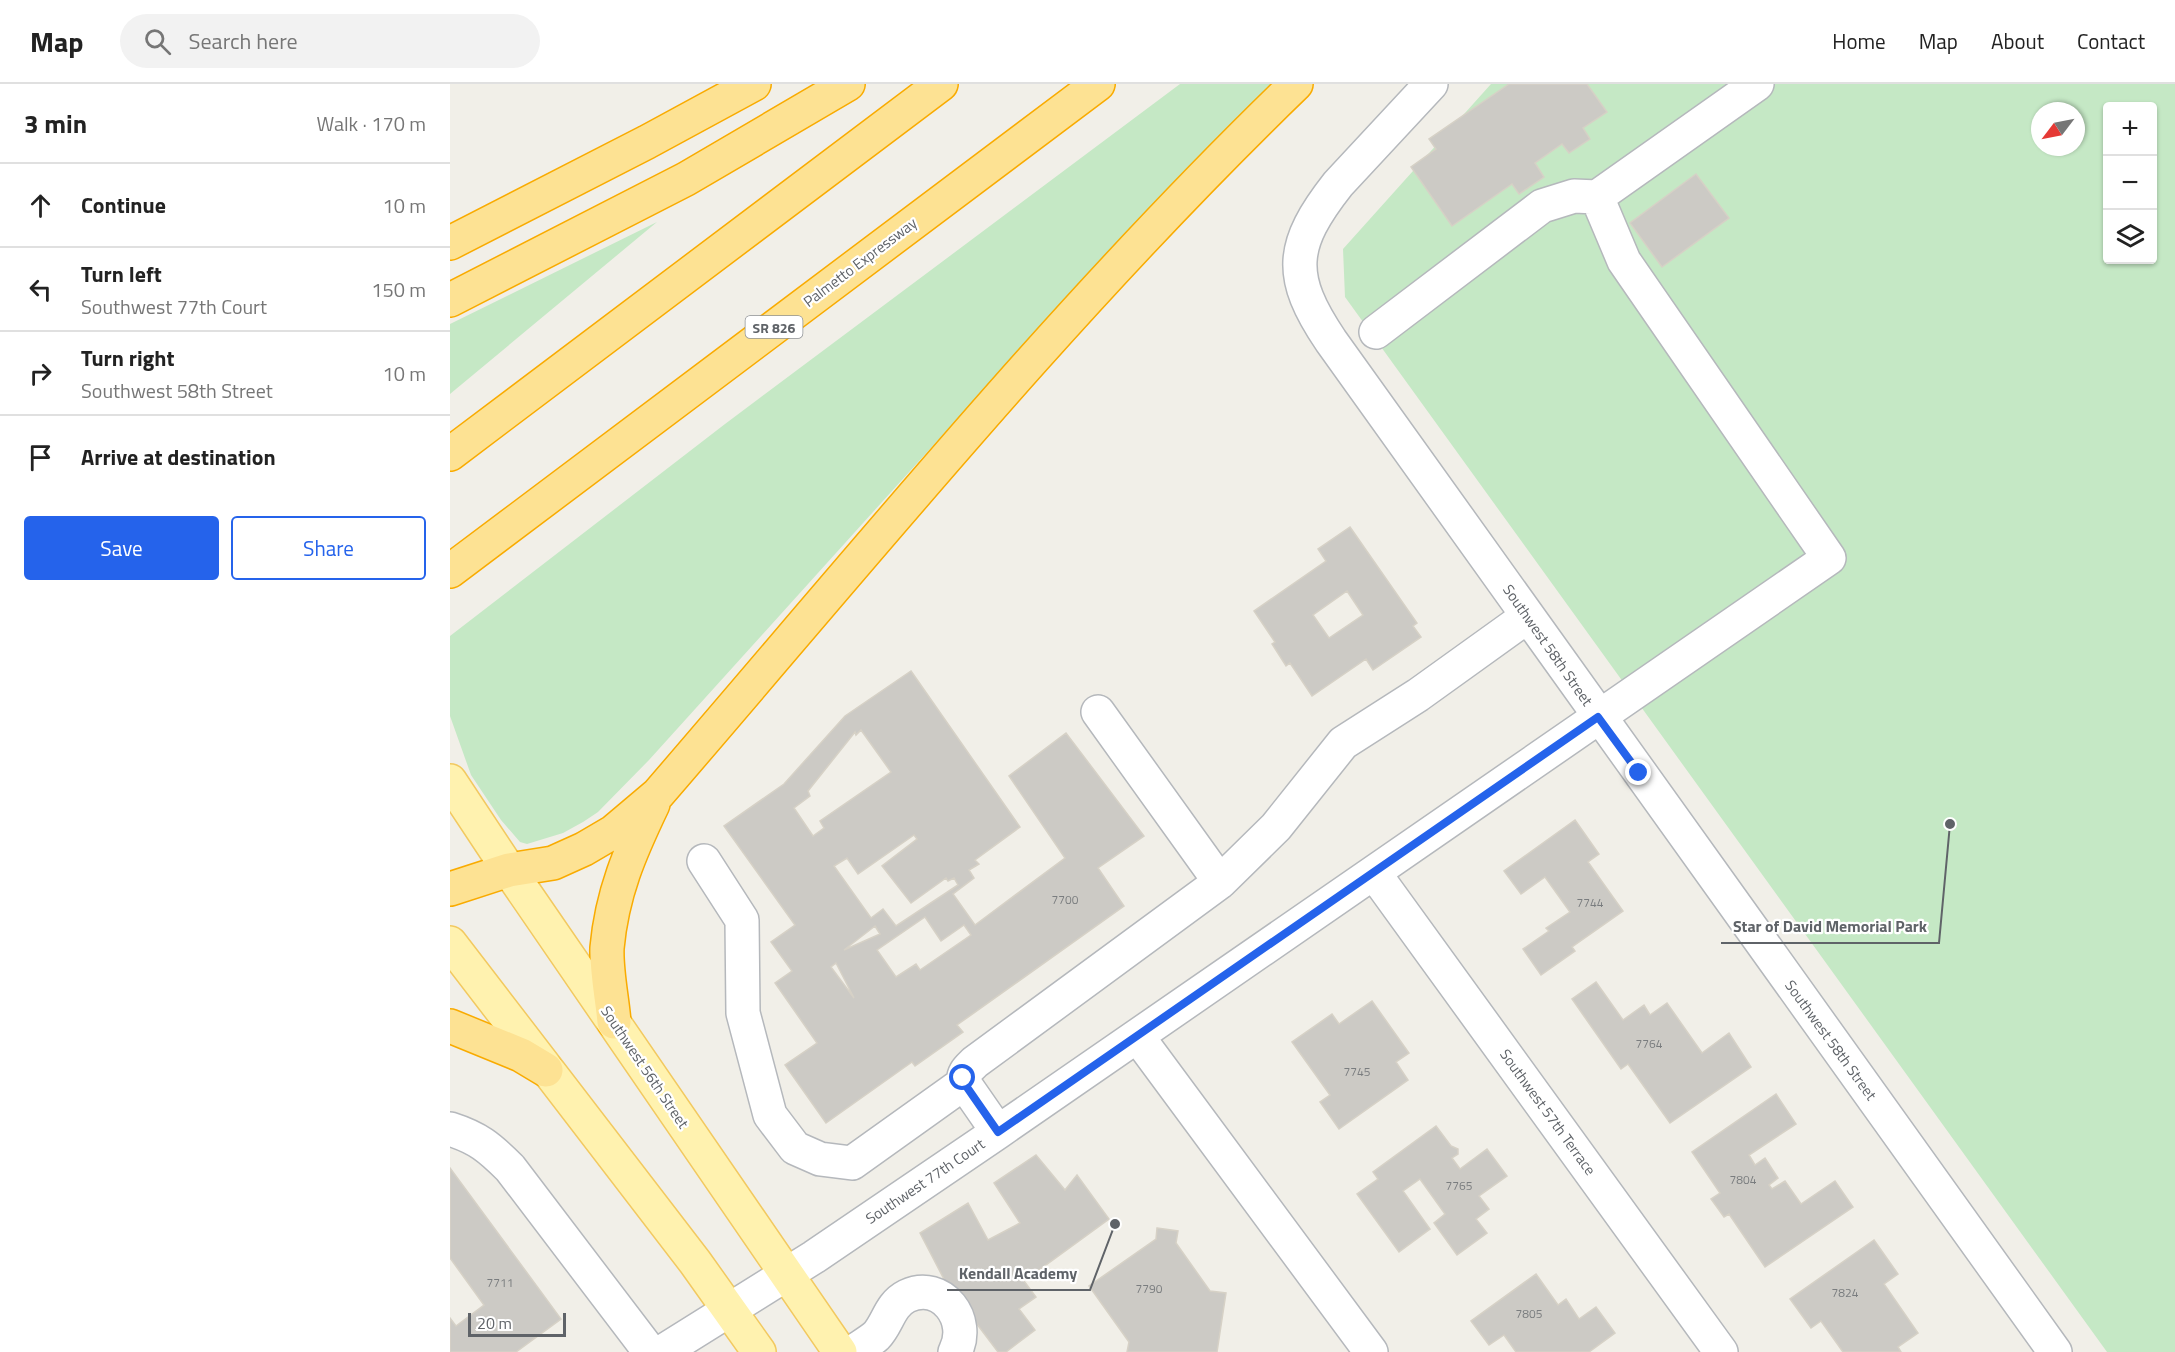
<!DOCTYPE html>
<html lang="en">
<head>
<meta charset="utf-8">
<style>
  :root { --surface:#fff; --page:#f2f2f2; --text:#222; --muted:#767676; --line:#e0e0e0; --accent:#2563eb }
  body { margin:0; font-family:"Titillium Web",sans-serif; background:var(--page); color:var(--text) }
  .controls { position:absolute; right:18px; top:18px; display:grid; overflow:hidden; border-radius:6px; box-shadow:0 2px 4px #0004 }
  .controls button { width:54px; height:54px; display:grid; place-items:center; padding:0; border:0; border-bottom:2px solid var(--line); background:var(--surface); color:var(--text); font:30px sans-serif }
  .compass { position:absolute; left:1581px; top:18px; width:54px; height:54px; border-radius:50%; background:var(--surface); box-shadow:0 2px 4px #0004; rotate:238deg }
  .scale { position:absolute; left:18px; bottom:15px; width:98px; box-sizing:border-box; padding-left:6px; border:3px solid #5f6368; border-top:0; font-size:16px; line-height:21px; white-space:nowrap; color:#5f6368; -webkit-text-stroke:4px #fff; paint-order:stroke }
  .stop { position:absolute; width:18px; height:18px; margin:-14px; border:4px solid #2563eb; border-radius:50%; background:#fff }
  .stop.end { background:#2563eb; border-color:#fff; box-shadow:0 2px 6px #0008 }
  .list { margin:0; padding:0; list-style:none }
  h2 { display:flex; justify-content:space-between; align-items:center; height:78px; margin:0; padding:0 24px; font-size:26px }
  h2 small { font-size:20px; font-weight:400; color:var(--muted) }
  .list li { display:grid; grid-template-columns:39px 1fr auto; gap:18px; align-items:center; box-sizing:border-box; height:84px; padding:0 24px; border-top:2px solid var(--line) }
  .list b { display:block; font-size:22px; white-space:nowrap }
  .list p { margin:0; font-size:20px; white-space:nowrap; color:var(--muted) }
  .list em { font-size:20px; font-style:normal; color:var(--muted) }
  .actions { display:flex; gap:12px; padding:18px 24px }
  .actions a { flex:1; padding:14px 0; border:2px solid var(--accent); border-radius:6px; text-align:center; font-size:21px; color:var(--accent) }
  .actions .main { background:var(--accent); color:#fff }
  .icon { flex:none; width:33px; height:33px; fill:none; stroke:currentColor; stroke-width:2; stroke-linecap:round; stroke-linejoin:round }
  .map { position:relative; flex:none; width:1725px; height:1268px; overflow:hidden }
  header { display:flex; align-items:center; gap:36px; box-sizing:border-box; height:84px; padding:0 30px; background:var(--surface); border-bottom:2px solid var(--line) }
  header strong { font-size:28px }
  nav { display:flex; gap:33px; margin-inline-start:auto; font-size:21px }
  .search { width:420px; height:54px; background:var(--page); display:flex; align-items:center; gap:15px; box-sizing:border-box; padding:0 21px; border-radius:33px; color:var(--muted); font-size:22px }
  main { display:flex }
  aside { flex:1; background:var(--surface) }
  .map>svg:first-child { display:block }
  .green { fill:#c5e8c5; fill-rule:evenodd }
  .building { fill:#cccac5; stroke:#d6d1c6; stroke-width:1.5; fill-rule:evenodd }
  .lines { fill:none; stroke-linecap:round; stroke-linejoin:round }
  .minor-casing { stroke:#b5b8bc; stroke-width:36 }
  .major-casing { stroke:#f2c960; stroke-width:36 }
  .highway-casing { stroke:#f9ab00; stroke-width:36 }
  .minor { stroke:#fff; stroke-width:33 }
  .major { stroke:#fff2af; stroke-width:33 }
  .highway { stroke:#fde293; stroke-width:33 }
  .route { stroke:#2563eb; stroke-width:8 }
  .labels { text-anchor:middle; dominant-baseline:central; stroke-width:4.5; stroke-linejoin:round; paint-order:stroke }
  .number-label { font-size:12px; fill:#7a7d7f }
  .shield { fill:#fff; stroke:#8f9295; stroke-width:1.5 }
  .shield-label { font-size:14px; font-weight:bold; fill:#5f6368 }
  .street-label { font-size:15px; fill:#5f6368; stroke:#fff }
  .leader { fill:none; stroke:#5f6368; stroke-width:2 }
  .callout-dot { fill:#5f6368; stroke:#fff; stroke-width:2 }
  .callout-label { font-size:16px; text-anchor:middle; font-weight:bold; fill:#5f6368; stroke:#fff; stroke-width:4.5; stroke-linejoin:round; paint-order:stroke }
</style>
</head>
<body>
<header>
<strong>Map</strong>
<div class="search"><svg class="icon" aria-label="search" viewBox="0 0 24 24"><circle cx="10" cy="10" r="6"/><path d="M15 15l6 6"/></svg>Search here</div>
<nav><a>Home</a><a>Map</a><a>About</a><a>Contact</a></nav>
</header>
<main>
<aside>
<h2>3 min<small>Walk · 170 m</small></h2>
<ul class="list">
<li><svg class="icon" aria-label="ahead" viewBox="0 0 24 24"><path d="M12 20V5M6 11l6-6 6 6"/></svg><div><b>Continue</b></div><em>10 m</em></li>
<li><svg class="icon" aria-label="left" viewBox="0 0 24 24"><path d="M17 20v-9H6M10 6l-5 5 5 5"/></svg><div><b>Turn left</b><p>Southwest 77th Court</p></div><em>150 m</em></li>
<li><svg class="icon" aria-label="right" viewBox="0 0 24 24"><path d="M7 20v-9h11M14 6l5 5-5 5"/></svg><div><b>Turn right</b><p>Southwest 58th Street</p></div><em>10 m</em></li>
<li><svg class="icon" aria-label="arrive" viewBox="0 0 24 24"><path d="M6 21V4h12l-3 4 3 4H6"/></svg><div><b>Arrive at destination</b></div></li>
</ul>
<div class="actions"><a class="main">Save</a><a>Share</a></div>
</aside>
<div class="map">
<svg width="1725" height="1268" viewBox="0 0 1725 1268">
  <rect width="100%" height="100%" fill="#f1efe8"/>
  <path class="green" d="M730 0H825L738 85 647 180 199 676 148 728 133 738 113 749 77 760 70 758 51 736 21 691 0 632V552L275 340Z
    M1041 0H1725V1268H1657L895 213 893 165ZM1658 22H1702V176H1658ZM1590 27H1626V63H1590Z
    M207 138 0 310V240Z"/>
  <path class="building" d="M1059 0H1137L1157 28 1133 44 1140 55 1119 69 1112 60 1085 79 1094 93 1069 110 1062 100 1002 142 961 83 986 65 979 55Z
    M1246 90 1279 134 1212 183 1180 139Z
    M900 443 967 539 963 542 971 553 923 586 916 575 862 612 840 579 836 582 822 560 825 558 804 527 876 477 868 465ZM897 507 913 531 879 554 863 531Z
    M461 587 570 743 525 776 529 780 519 786 524 794 503 810 525 841 615 774 559 692 616 649 694 752 648 784 674 822 507 941 513 948 465 982 462 978 376 1039 335 981 367 959 325 899 342 887 321 858 345 841 274 742 334 700 395 632ZM411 646 441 688 370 737 374 744 363 752 344 724 360 712 358 707 405 648 406 651ZM464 751 467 755 432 782 461 819 496 794 498 797 504 794 508 801 446 842 433 825 421 834 384 782 397 774 408 790ZM475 833 491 857 514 841 521 851 470 886 466 880 446 893 427 866ZM425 842 430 850 394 866ZM386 879 404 914 381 883Z
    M1125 736 1149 770 1138 778 1173 827 1122 863 1125 867 1091 891 1073 865 1099 847 1096 844 1120 828 1095 793 1071 810 1054 787Z
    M1146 898 1173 936 1194 921 1200 931 1217 919 1252 969 1279 949 1301 983 1220 1039 1178 980 1171 985 1122 915Z
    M922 917 959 969 946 978 958 996 889 1045 870 1018 880 1011 842 958 882 930 889 940Z
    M1326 1010 1346 1040 1299 1071 1305 1081 1315 1074 1328 1094 1319 1101 1322 1105 1335 1097 1351 1120 1385 1097 1403 1123 1315 1183 1279 1130 1274 1133 1261 1115 1270 1109 1242 1068Z
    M986 1042 1001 1062 1008 1065V1070L1002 1074 1010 1085 1037 1065 1057 1092 1029 1112 1039 1125 1026 1135 1037 1149 1007 1171 984 1139 995 1130 970 1095 953 1107 980 1145 949 1168 907 1110 928 1095 923 1088Z
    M586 1071 615 1106 627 1091 659 1135 574 1197 586 1213 569 1225 585 1246 556 1268H548L496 1199 470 1149 518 1119 538 1156 570 1139 544 1099Z
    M0 1084 111 1235 66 1268H0V1234L6 1242 34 1221 0 1174Z
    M707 1144 728 1147 726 1159 760 1207 776 1209 767 1268H677L679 1258 639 1202 706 1155Z
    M1424 1156 1448 1190 1434 1200 1468 1249 1448 1263 1451 1268H1393L1371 1237 1361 1244 1340 1215Z
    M1086 1190 1108 1221 1116 1215 1129 1235 1146 1223 1165 1249 1139 1268H1066L1054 1251 1039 1261 1021 1237Z"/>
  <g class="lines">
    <g class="minor-casing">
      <path id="minor" d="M981 0 888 100C840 161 837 192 881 257L1605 1268
        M926 248 1092 122 1124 112 1147 113
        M648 628 770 798
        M254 777 292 836 293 929 320 1031 345 1064 370 1075 402 1079 514 999
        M924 789 1271 1268
        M688 953 921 1268
        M0 1045C28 1054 39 1063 60 1084L200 1268
        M548 1048 514 999C512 989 519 984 525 978L770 798 826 743 893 659 968 611 1078 532
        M212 1268 364 1173 548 1048 1379 474 1174 177 1147 113 1307 0
        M403 1268C410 1263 419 1258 426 1252 438 1240 439 1221 457 1212 492 1196 522 1236 505 1268"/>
    </g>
    <g class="major-casing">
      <path id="major" d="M0 697 59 786 390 1268
        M0 859 245 1178 309 1268"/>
    </g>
    <g class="highway-casing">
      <path id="highway" d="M0 159 197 58 304 0
        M0 216 236 95 398 0
        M0 370 491 0
        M0 487 648 0
        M0 805 59 786 103 779 134 765 163 748 208 710C416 469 617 221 846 0
        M164 938C162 914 156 887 157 864 162 809 180 768 203 720
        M0 942 71 971 96 986"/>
    </g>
    <use href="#minor" class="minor"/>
    <use href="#major" class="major"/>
    <use href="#highway" class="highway"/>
  </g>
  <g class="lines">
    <path class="route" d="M513 994 514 999 548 1048 1148 633 1189 689"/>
  </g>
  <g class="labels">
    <g class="number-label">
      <text x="615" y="815">7700</text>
      <text x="1140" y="818">7744</text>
      <text x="1199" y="959">7764</text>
      <text x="907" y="987">7745</text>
      <text x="1293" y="1095">7804</text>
      <text x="1009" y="1101">7765</text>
      <text x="50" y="1198">7711</text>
      <text x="699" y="1204">7790</text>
      <text x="1395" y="1208">7824</text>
      <text x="1079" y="1229">7805</text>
    </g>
    <rect class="shield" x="295.5" y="232" width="57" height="22" rx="4.5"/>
    <g class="shield-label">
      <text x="324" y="243">SR 826</text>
    </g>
    <g class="street-label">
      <text transform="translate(410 178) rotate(-37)">Palmetto Expressway</text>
      <text transform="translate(1098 561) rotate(55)">Southwest 58th Street</text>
      <text transform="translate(1381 956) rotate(54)">Southwest 58th Street</text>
      <text transform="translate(195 983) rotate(56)">Southwest 56th Street</text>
      <text transform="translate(1098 1028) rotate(54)">Southwest 57th Terrace</text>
      <text transform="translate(475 1097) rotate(-34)">Southwest 77th Court</text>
    </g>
  </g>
  <path class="leader" d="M1500 740L1489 859H1271M665 1140L640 1206H497"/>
  <g class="callout-dot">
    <circle cx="1500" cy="740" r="6"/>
    <circle cx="665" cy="1140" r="6"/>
  </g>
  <g class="callout-label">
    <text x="1380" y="848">Star of David Memorial Park</text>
    <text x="568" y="1195">Kendall Academy</text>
  </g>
</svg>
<div class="controls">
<button>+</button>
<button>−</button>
<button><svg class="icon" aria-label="layers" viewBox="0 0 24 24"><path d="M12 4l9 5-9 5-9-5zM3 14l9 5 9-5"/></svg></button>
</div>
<svg class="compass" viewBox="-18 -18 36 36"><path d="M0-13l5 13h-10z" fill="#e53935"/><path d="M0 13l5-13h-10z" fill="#767676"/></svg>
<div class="scale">20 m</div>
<div class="stop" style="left:513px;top:994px"></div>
<div class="stop end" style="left:1189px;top:689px"></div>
</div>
</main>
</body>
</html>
